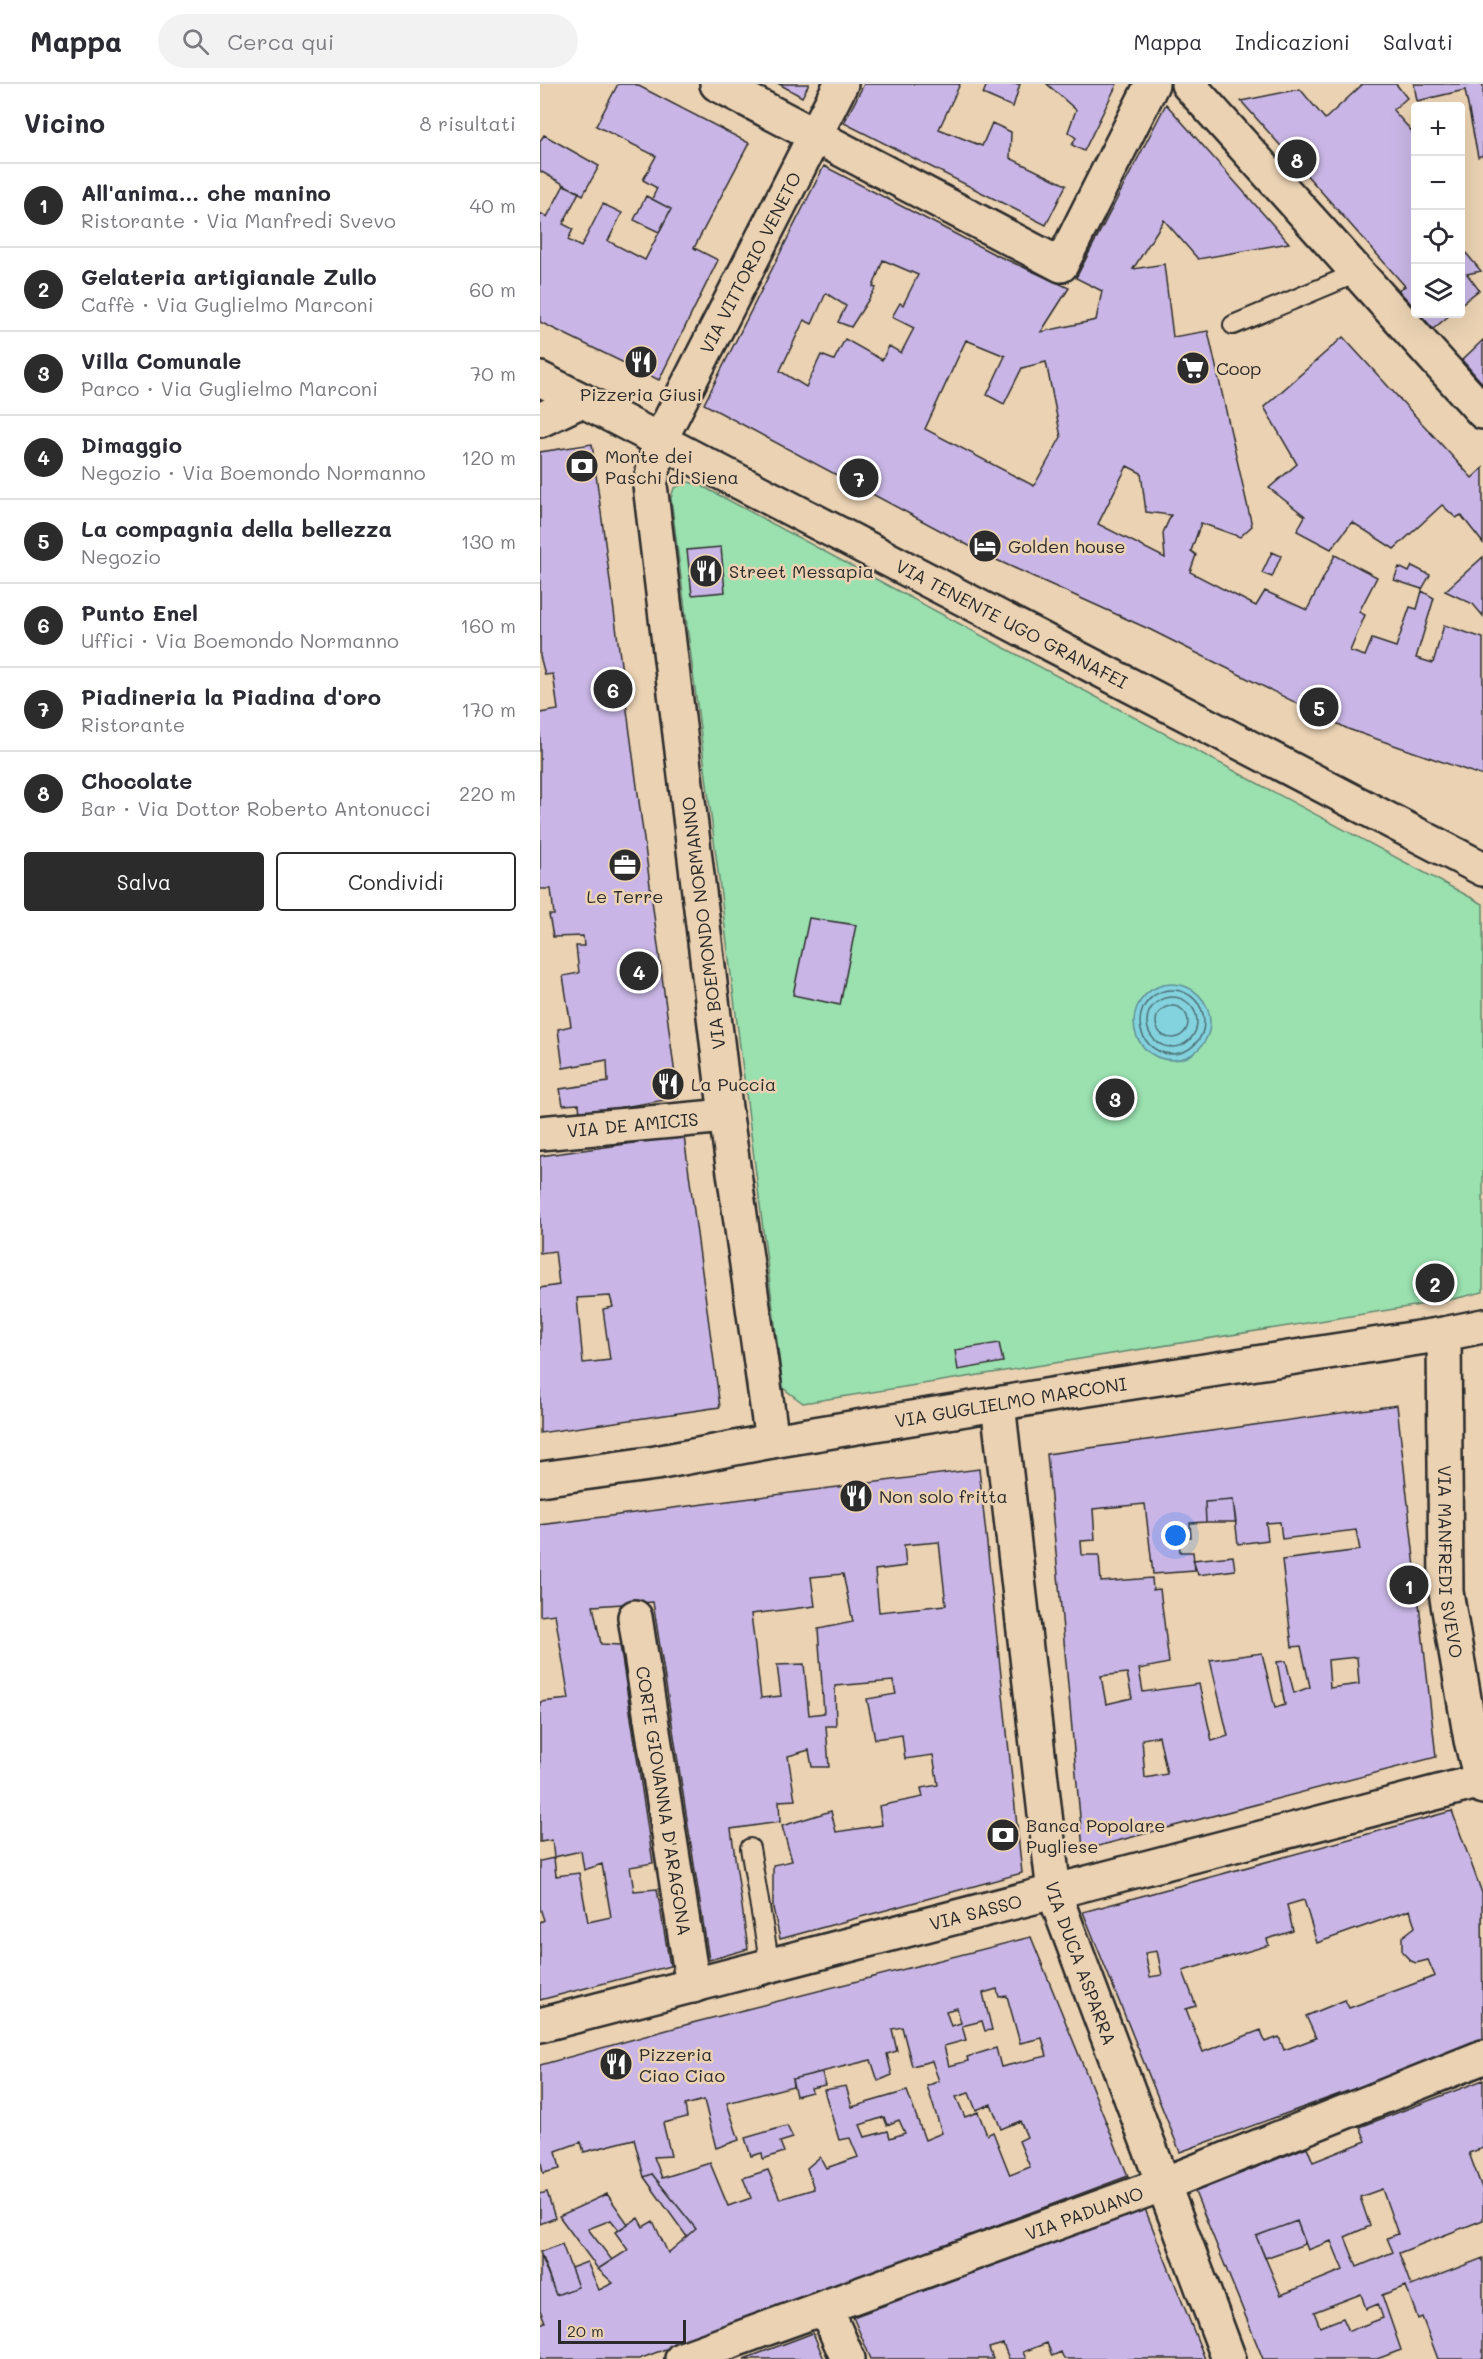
<!DOCTYPE html>
<html lang="it">
<head>
<meta charset="utf-8">
<style>
  :root { --surface:#fff; --page:#f2f2f3; --text:#2b2b33; --muted:#7c7c81; --line:#e1e1e2; --accent:#2b2b2b }
  body { margin:0; font-family:Mali,sans-serif; background:var(--page); color:var(--text) }
  .controls { position:absolute; right:18px; top:18px; display:grid; overflow:hidden; border-radius:6px; box-shadow:0 6px 24px #0002 }
  .controls button { width:54px; height:54px; display:grid; place-items:center; padding:0; border:0; border-bottom:2px solid var(--line); background:var(--surface); color:var(--text); font:30px sans-serif }
  .scale { position:absolute; left:18px; bottom:15px; width:128px; box-sizing:border-box; padding-left:6px; border:3px solid #2b2b2b; border-top:0; font-size:16px; line-height:21px; white-space:nowrap; color:#2b2b2b; -webkit-text-stroke:4px #ebd2b3; paint-order:stroke }
  .you { position:absolute; left:636px; top:1452px; width:21px; height:21px; margin:-15px; border:4px solid #fff; border-radius:50%; background:#1a73e8; box-shadow:0 0 0 9px #1a73e833 }
  .badge { display:grid; place-items:center; width:39px; height:39px; border-radius:50%; background:var(--accent); color:#fff; font-size:20px; font-weight:700 }
  .pin { position:absolute; translate:-50% -50%; border:3px solid #fff; box-shadow:0 2px 6px #0006 }
  .list { margin:0; padding:0; list-style:none }
  h2 { display:flex; justify-content:space-between; align-items:center; height:78px; margin:0; padding:0 24px; font-size:26px }
  h2 small { font-size:20px; font-weight:400; color:var(--muted) }
  .list li { display:grid; grid-template-columns:39px 1fr auto; gap:18px; align-items:center; box-sizing:border-box; height:84px; padding:0 24px; border-top:2px solid var(--line) }
  .list b { display:block; font-size:22px; white-space:nowrap }
  .list p { margin:0; font-size:20px; white-space:nowrap; color:var(--muted) }
  .list em { font-size:20px; font-style:normal; color:var(--muted) }
  .actions { display:flex; gap:12px; padding:18px 24px }
  .actions a { flex:1; padding:14px 0; border:2px solid var(--accent); border-radius:6px; text-align:center; font-size:21px; color:var(--accent) }
  .actions .main { background:var(--accent); color:#fff }
  .icon { flex:none; width:33px; height:33px; fill:none; stroke:currentColor; stroke-width:2; stroke-linecap:round; stroke-linejoin:round }
  .map { position:relative; flex:none; width:943px; height:2275px; overflow:hidden }
  header { display:flex; align-items:center; gap:36px; box-sizing:border-box; height:84px; padding:0 30px; background:var(--surface); border-bottom:2px solid var(--line) }
  header strong { font-size:28px }
  nav { display:flex; gap:33px; margin-inline-start:auto; font-size:21px }
  .search { width:420px; height:54px; background:var(--page); display:flex; align-items:center; gap:15px; box-sizing:border-box; padding:0 21px; border-radius:33px; color:var(--muted); font-size:22px }
  main { display:flex }
  aside { flex:1; background:var(--surface) }
  .map>svg:first-child { display:block }
  .green { fill:#9ae1af; stroke:#62866d; stroke-width:1.5 }
  .water { fill:#83d3df; stroke:#609097; stroke-width:1.5 }
  .lines { fill:none; stroke-linecap:round; stroke-linejoin:round }
  .shore { stroke:#4e6e73; stroke-width:1.5 }
  .building { fill:#c9b6e6; stroke:#2b2b2b; stroke-width:1.5; fill-rule:evenodd }
  .lane-casing { stroke:#2b2b2b; stroke-width:22 }
  .street-casing { stroke:#2b2b2b; stroke-width:38 }
  .secondary-casing { stroke:#2b2b2b; stroke-width:38 }
  .lane { stroke:#ebd2b3; stroke-width:18 }
  .street { stroke:#ebd2b3; stroke-width:33 }
  .secondary { stroke:#ebd2b3; stroke-width:33 }
  .labels { text-anchor:middle; dominant-baseline:central; stroke-width:5; stroke-linejoin:round; paint-order:stroke }
  .street-label { font-size:18px; fill:#2b2b2b; stroke:#ebd2b3 }
  .poi-label { font-size:18px; fill:#2b2b2b; stroke:#ebd2b3; text-anchor:start }
</style>
</head>
<body>
<header>
<strong>Mappa</strong>
<div class="search"><svg class="icon" aria-label="search" viewBox="0 0 24 24"><circle cx="10" cy="10" r="6"/><path d="M15 15l6 6"/></svg>Cerca qui</div>
<nav><a>Mappa</a><a>Indicazioni</a><a>Salvati</a></nav>
</header>
<main>
<aside>
<h2>Vicino<small>8 risultati</small></h2>
<ul class="list">
<li><span class="badge">1</span><div><b>All'anima... che manino</b><p>Ristorante · Via Manfredi Svevo</p></div><em>40 m</em></li>
<li><span class="badge">2</span><div><b>Gelateria artigianale Zullo</b><p>Caffè · Via Guglielmo Marconi</p></div><em>60 m</em></li>
<li><span class="badge">3</span><div><b>Villa Comunale</b><p>Parco · Via Guglielmo Marconi</p></div><em>70 m</em></li>
<li><span class="badge">4</span><div><b>Dimaggio</b><p>Negozio · Via Boemondo Normanno</p></div><em>120 m</em></li>
<li><span class="badge">5</span><div><b>La compagnia della bellezza</b><p>Negozio</p></div><em>130 m</em></li>
<li><span class="badge">6</span><div><b>Punto Enel</b><p>Uffici · Via Boemondo Normanno</p></div><em>160 m</em></li>
<li><span class="badge">7</span><div><b>Piadineria la Piadina d'oro</b><p>Ristorante</p></div><em>170 m</em></li>
<li><span class="badge">8</span><div><b>Chocolate</b><p>Bar · Via Dottor Roberto Antonucci</p></div><em>220 m</em></li>
</ul>
<div class="actions"><a class="main">Salva</a><a>Condividi</a></div>
</aside>
<div class="map">
<svg width="943" height="2275" viewBox="0 0 943 2275">
  <rect width="100%" height="100%" fill="#ebd2b3"/>
  <filter id="ink" filterUnits="userSpaceOnUse"><feTurbulence type="fractalNoise" baseFrequency=".0167" numOctaves="2"/><feDisplacementMap in="SourceGraphic" scale="12" xChannelSelector="R" yChannelSelector="G"/><feConvolveMatrix kernelMatrix="1 2 1 2 8 2 1 2 1" color-interpolation-filters="sRGB"/></filter>
  <g filter="url(#ink)">
    <path class="green" d="M149 398 162 402 943 820V1208L905 1217 263 1319 243 1304 131 414 134 404Z"/>
    <path class="water" d="M594 938a38 38 0 1 1 76 0a38 38 0 1 1-76 0Z"/>
    <g class="lines">
      <path class="shore" d="M600 938a32 32 0 1 1 64 0a32 32 0 1 1-64 0Z
        M607 938a25 25 0 1 1 50 0a25 25 0 1 1-50 0Z
        M616 938a16 16 0 1 1 32 0a16 16 0 1 1-32 0Z"/>
    </g>
    <path class="building" d="M78 0H95L209 59 154 164 178 176 119 296 0 238V129L7 133 24 101 39 108 23 140 33 145 28 156 41 163 63 120 82 129 68 157 105 176 131 125 112 115 117 104 103 96 116 72 56 42Z
      M239 0H269L262 13Z
      M324 0H420L399 45 442 62 452 39 471 48 470 74 526 101 506 141 304 39Z
      M447 0H480L473 23 443 10Z
      M507 0H577L544 67 532 61 536 54 528 48 536 26Z
      M823 0H856L867 14 853 26 876 52V225L858 206 865 202 701 17 760 5 785 35Z
      M874 0H943V71L938 73 925 6 877 17Z
      M626 20 749 159 658 175 624 136 593 185 624 180 633 253 668 247 712 442 700 453 661 439 651 467 656 471 650 488 716 522 725 507 767 526 795 471 837 493 819 528 825 531 810 567 825 572 832 555 856 563 870 523 877 525 882 507 894 514 876 574 893 579 904 541 943 554V692L808 645 611 546 450 473 164 320 284 82 454 170 529 204 501 248 556 236 562 207 536 194ZM343 176 378 191 363 221 360 219 352 233 374 244 361 269 349 262 342 276 305 255 294 276 281 271 266 303 240 287 264 236 272 240 286 209 306 222 298 238 311 243 336 204 333 203ZM426 256 465 272 447 311 464 320 482 284 506 278 521 353 494 402 385 345ZM587 382 601 389 606 428 631 431 623 449 625 474 558 440Z
      M4 51 59 82 43 111 0 87V57Z
      M106 112 131 125 119 148 94 136Z
      M920 162 941 187 927 190 939 206 920 221Z
      M880 230H911L893 245Z
      M803 253 932 394 943 384V459L921 431 916 434 902 421 854 465 812 438 791 465 757 447 765 432 729 404 757 380 724 323Z
      M943 256V300L922 276Z
      M52 360 138 1014 40 1030 39 1020 23 1021 20 1005 68 998 67 976 23 984 18 945 31 942 23 892 39 889 36 862H44L43 852 13 853 9 831H14L11 805H0V629L18 626 13 590 5 591 0 572V368Z
      M181 463 185 508 152 511 147 466Z
      M732 468 741 472 732 493 722 489Z
      M943 473V532L933 520 905 507Z
      M872 482 890 491 882 505 854 496 859 483 869 488Z
      M269 834 316 841 300 921 253 911Z
      M144 1052 180 1323 0 1349V1204L19 1201 15 1167 0 1169V1072ZM70 1212 73 1223 63 1225 70 1276 43 1279 37 1214Z
      M459 1259 463 1278 418 1286 415 1266Z
      M857 1321 896 1673 543 1766 507 1370ZM693 1416 698 1460 728 1456 726 1439 740 1438 742 1455 816 1446 820 1466 742 1476 752 1563 761 1562 770 1603 754 1609 746 1577 737 1578 745 1621 735 1624 722 1569 670 1576 688 1652 672 1657 659 1600 603 1608 599 1585 629 1579 620 1505 613 1506 612 1494 561 1498 559 1471H542L541 1457 555 1456 553 1425 605 1420 613 1490 655 1487 653 1468H640L639 1454 651 1453 650 1439 666 1438 665 1418ZM817 1573 819 1600 790 1604 788 1576ZM587 1589 592 1614 566 1620 561 1592ZM619 1652 627 1690 605 1694 602 1655Z
      M439 1385 482 1789 240 1855 233 1824V1781L252 1777 242 1742 291 1727 296 1748 342 1741 339 1722 383 1713 381 1704 398 1701 393 1671 365 1675 362 1651 335 1655 327 1615 356 1610 353 1597 295 1602 296 1642H286L289 1683H272L269 1666 248 1672 255 1716 239 1717 240 1738 191 1745 208 1865 169 1876 113 1518 53 1522 61 1560 80 1561 113 1779 90 1783 94 1807 117 1805 130 1882 0 1916V1838L4 1836 0 1824V1777L14 1774 16 1792 39 1789 48 1838 71 1833 62 1780 44 1786 41 1767 14 1773 12 1756 0 1758V1618L29 1615 15 1530 0 1532V1441ZM399 1458 406 1521 339 1528 335 1486 366 1482 364 1461ZM303 1490 313 1538 278 1545 284 1629 269 1631 264 1580 237 1581 241 1612 221 1614 211 1530 275 1522 271 1493Z
      M693 1416 696 1438H666L665 1418Z
      M693 1472 695 1486 658 1491 653 1476Z
      M912 1727 942 1809 943 1958 640 2068 543 1828ZM764 1816 777 1859 870 1826 875 1843 862 1853V1868L871 1877 876 1879 888 1876 895 1892 809 1924 805 1916 766 1932 776 1954 744 1966 739 1953 725 1958 721 1946 663 1968 646 1925 656 1922 643 1887 729 1861 727 1855 753 1847 747 1821ZM617 1867 622 1891 610 1893 605 1869Z
      M491 1853 588 2092 99 2275H0V2240L5 2238 0 2226V2171L16 2211 38 2203 31 2184 47 2178 59 2206 73 2199 58 2185 88 2166 75 2148 98 2134 103 2143 113 2137 128 2169 156 2145 112 2090 104 2093 94 2055 44 2068 41 2058 16 2067 20 2085 3 2089 0 2073V1981L156 1938ZM457 1905 459 1913 467 1912 480 1959 502 1954 507 1972 461 1983 456 1964 427 1973 428 1977 409 1982 404 1962 426 1956 422 1942 442 1937 445 1947 452 1946 443 1909ZM417 1924 421 1939 411 1942 406 1927ZM362 1943 372 1982 392 1977 399 1997 387 2002 402 2049 385 2056 367 2007 312 2023 306 2002 284 2006 299 2056 310 2054 318 2073 286 2084 280 2073 267 2084 274 2105 240 2115 228 2086 203 2094 211 2114 188 2122 170 2079 122 2094 114 2073 131 2072 123 2039 147 2033 145 2021 164 2016 176 2064 199 2056 187 2019 253 2002 252 1995 331 1976 338 1997 352 1991 347 1970 357 1967 352 1945ZM429 2009 436 2026 451 2020 461 2045 480 2037 487 2053 479 2057 490 2083 470 2091 453 2048 447 2051 438 2028 425 2033 416 2013ZM344 2033 347 2041 359 2036 365 2049 350 2054 348 2047 325 2053 320 2041Z
      M282 1988 285 2001 271 2004 272 2008 256 2012 252 1995Z
      M943 1996V2064L929 2069 943 2107V2136L859 2169 871 2202 943 2174V2275H898L882 2233 878 2235 866 2202 842 2211 861 2266 837 2275H723L655 2108 767 2063 773 2078 826 2057 820 2043ZM842 2105 858 2150 847 2154 853 2168 817 2183 805 2153 830 2142 820 2113ZM757 2137 768 2166 791 2157 803 2186 741 2211 716 2152ZM821 2210 826 2225 838 2220 843 2234 809 2247 803 2234 780 2243 774 2228Z
      M247 2042 253 2054 240 2058 244 2068 223 2075 222 2069 211 2072 205 2054Z
      M112 2090 156 2145 147 2153 104 2093Z
      M7 2108 15 2134 0 2140V2110Z
      M67 2110 88 2140 79 2146 71 2136 48 2145 72 2176 58 2185 19 2132Z
      M605 2125 665 2275H524L521 2268 512 2272 507 2259 483 2268 486 2275H469L463 2260 449 2264 453 2275H331L313 2233Z
      M757 2137 765 2160 725 2174 716 2152Z
      M22 2160 38 2203 16 2211 0 2168Z
      M273 2249 284 2275H204Z"/>
    <g class="lines">
      <g class="lane-casing">
        <path id="lane" d="M693 241 817 189
          M210 1764 230 1882"/>
      </g>
      <g class="street-casing">
        <g id="street">
          <path d="M177 0 521 181 612 0"/>
          <path d="M0 295 42 316"/>
          <path id="s1" d="M0 1049 186 1032"/>
          <path id="s2" d="M458 1320 514 1809 689 2275"/>
          <path id="s3" d="M232 1357 186 1032 110 401 120 356 301 0"/>
          <path id="s4" d="M95 1533 153 1902"/>
          <path id="s5" d="M0 1941 941 1697"/>
          <path d="M285 2223 308 2275"/>
          <path id="s6" d="M142 2275 624 2100 943 1973"/>
        </g>
      </g>
      <g class="secondary-casing">
        <g id="secondary">
          <path d="M648 0 943 328"/>
          <path id="s7" d="M0 336 42 316 943 785"/>
          <path id="s8" d="M904 1250 906 1508 931 1656 943 1703"/>
          <path id="s9" d="M0 1395 116 1379 232 1357 535 1307 904 1250 943 1242"/>
        </g>
      </g>
      <use href="#lane" class="lane"/>
      <use href="#street" class="street"/>
      <use href="#secondary" class="secondary"/>
    </g>
  </g>
  <defs>
    <g id="restaurant-disc" transform="scale(1.725)"><circle r="9.5" fill="#2b2b2b" stroke="#ebd2b3"/><path d="M-5-6h1v4h1v-4h1v4h1v-4h1v5L-1.5 .5V6h-2V.5L-5-1ZM5-6V6H3V1.5H1.5Q1.5-4 5-6Z" fill="#fff"/></g>
    <g id="supermarket-disc" transform="scale(1.725)"><circle r="9.5" fill="#2b2b2b" stroke="#ebd2b3"/><path d="M-6-5.5h2.5l.6 2H6L4.5 2H-2.5L-4.4-4H-6ZM-1.5 3.2a1.3 1.3 0 1 0 .1 0ZM3 3.2a1.3 1.3 0 1 0 .1 0Z" fill="#fff"/></g>
    <g id="bank-disc" transform="scale(1.725)"><circle r="9.5" fill="#2b2b2b" stroke="#ebd2b3"/><path d="M-6-4H6V4H-6ZM0-2.3a2.3 2.3 0 1 0 0 4.6a2.3 2.3 0 1 0 0-4.6Z" fill="#fff"/></g>
    <g id="hotel-disc" transform="scale(1.725)"><circle r="9.5" fill="#2b2b2b" stroke="#ebd2b3"/><path d="M-6-4.5h1.5V1H6V5H4.5V3h-9V5H-6ZM-4 0a1.8 1.8 0 1 1 3.6 0ZM.5 0V-2.5h3Q6-2.5 6 0Z" fill="#fff"/></g>
    <g id="office-disc" transform="scale(1.725)"><circle r="9.5" fill="#2b2b2b" stroke="#ebd2b3"/><path d="M-6-3h4V-5.5h4V-3h4V5H-6ZM-1-4.5V-3h2v-1.5ZM-6 0V1H6V0Z" fill="#fff"/></g>
  </defs>
  <g fill-rule="evenodd">
    <use href="#restaurant-disc" x="101" y="278"/>
    <use href="#supermarket-disc" x="653" y="284"/>
    <use href="#bank-disc" x="42" y="382"/>
    <use href="#hotel-disc" x="445" y="462"/>
    <use href="#restaurant-disc" x="166" y="487"/>
    <use href="#office-disc" x="85" y="781"/>
    <use href="#restaurant-disc" x="128" y="1000"/>
    <use href="#restaurant-disc" x="316" y="1412"/>
    <use href="#bank-disc" x="463" y="1751"/>
    <use href="#restaurant-disc" x="76" y="1980"/>
  </g>
  <g class="labels">
    <g class="street-label">
      <text stroke="none"><textPath href="#s3" startOffset="1209">VIA VITTORIO VENETO</textPath></text>
      <text stroke="none"><textPath href="#s7" startOffset="531">VIA TENENTE UGO GRANAFEI</textPath></text>
      <text transform="translate(163 839) rotate(-97)">VIA BOEMONDO NORMANNO</text>
      <text stroke="none"><textPath href="#s1" startOffset="93">VIA DE AMICIS</textPath></text>
      <text stroke="none"><textPath href="#s9" startOffset="477">VIA GUGLIELMO MARCONI</textPath></text>
      <text stroke="none"><textPath href="#s8" startOffset="228">VIA MANFREDI SVEVO</textPath></text>
      <text stroke="none"><textPath href="#s4" startOffset="186">CORTE GIOVANNA D'ARAGONA</textPath></text>
      <text stroke="none"><textPath href="#s5" startOffset="450">VIA SASSO</textPath></text>
      <text stroke="none"><textPath href="#s2" startOffset="567">VIA DUCA ASPARRA</textPath></text>
      <text stroke="none"><textPath href="#s6" startOffset="428">VIA PADUANO</textPath></text>
    </g>
    <g class="poi-label">
      <text x="676" y="284">Coop</text>
      <text x="101" y="310" text-anchor="middle">Pizzeria Giusi</text>
      <text x="65" y="372">Monte dei<tspan x="65" dy="21">Paschi di Siena</tspan></text>
      <text x="468" y="462">Golden house</text>
      <text x="189" y="487">Street Messapia</text>
      <text x="85" y="812" text-anchor="middle">Le Terre</text>
      <text x="151" y="1000">La Puccia</text>
      <text x="339" y="1412">Non solo fritta</text>
      <text x="486" y="1741">Banca Popolare<tspan x="486" dy="21">Pugliese</tspan></text>
      <text x="99" y="1970">Pizzeria<tspan x="99" dy="21">Ciao Ciao</tspan></text>
    </g>
  </g>
</svg>
<div class="controls">
<button>+</button>
<button>−</button>
<button><svg class="icon" aria-label="locate" viewBox="0 0 24 24"><circle cx="12" cy="12" r="6"/><path d="M12 2v4M12 18v4M2 12h4M18 12h4"/></svg></button>
<button><svg class="icon" aria-label="layers" viewBox="0 0 24 24"><path d="M12 4l9 5-9 5-9-5zM3 14l9 5 9-5"/></svg></button>
</div>
<div class="scale">20 m</div>
<div class="you"></div>
<div class="pin badge" style="left:869px;top:1501px">1</div>
<div class="pin badge" style="left:895px;top:1199px">2</div>
<div class="pin badge" style="left:575px;top:1014px">3</div>
<div class="pin badge" style="left:99px;top:887px">4</div>
<div class="pin badge" style="left:779px;top:623px">5</div>
<div class="pin badge" style="left:73px;top:605px">6</div>
<div class="pin badge" style="left:319px;top:394px">7</div>
<div class="pin badge" style="left:757px;top:75px">8</div>
</div>
</main>
</body>
</html>
